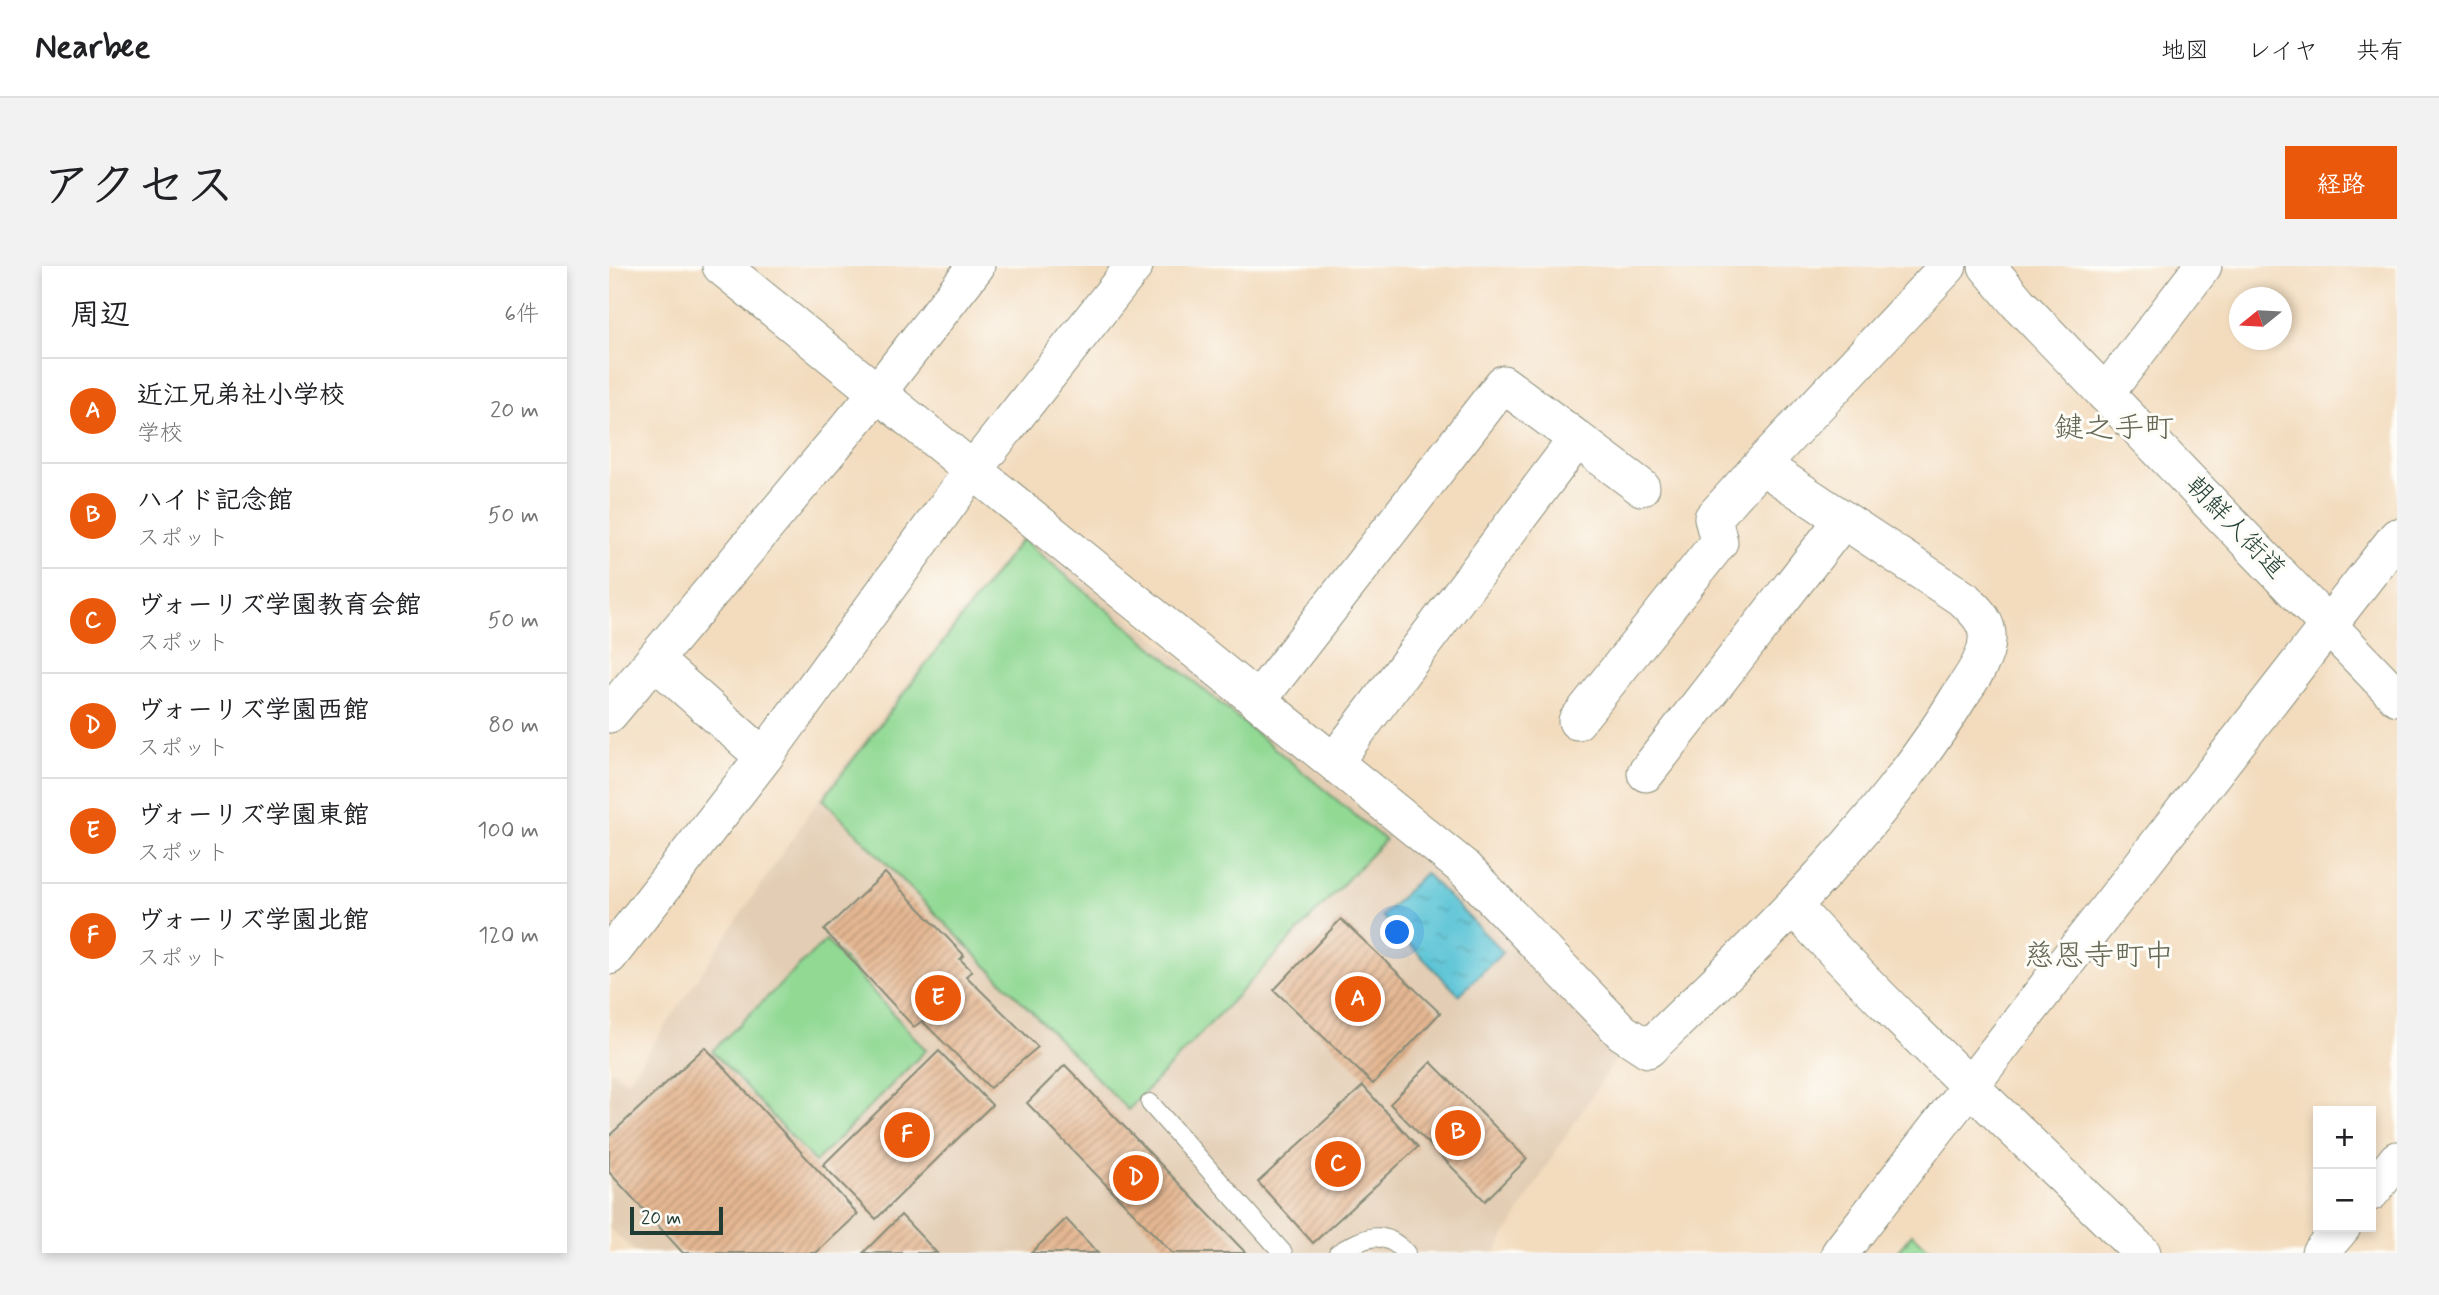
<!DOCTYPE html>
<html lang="ja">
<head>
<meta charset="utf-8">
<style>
  :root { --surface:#fff; --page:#f2f2f2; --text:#202124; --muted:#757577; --line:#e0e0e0; --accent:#ea580c }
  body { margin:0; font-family:Mynerve,"Klee One",sans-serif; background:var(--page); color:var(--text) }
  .controls { position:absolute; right:21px; bottom:21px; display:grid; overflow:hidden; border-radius:0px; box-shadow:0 4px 10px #0003 }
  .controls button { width:63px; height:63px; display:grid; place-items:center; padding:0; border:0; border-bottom:2px solid var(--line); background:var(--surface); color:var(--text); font:35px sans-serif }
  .compass { position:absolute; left:1620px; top:21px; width:63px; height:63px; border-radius:50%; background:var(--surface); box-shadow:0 4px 10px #0003; rotate:252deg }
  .scale { position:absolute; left:21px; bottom:18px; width:93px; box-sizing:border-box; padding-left:7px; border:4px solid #1f3d34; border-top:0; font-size:19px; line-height:24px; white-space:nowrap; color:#1f3d34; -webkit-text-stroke:5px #fdfcf7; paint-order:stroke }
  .you { position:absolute; left:789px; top:667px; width:24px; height:24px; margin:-18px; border:5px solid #fff; border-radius:50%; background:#1a73e8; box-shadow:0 0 0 10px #1a73e833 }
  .badge { display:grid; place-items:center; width:46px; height:46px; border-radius:50%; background:var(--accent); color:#fff; font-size:23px; font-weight:700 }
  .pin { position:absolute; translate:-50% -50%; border:4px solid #fff; box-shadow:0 2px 7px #0006 }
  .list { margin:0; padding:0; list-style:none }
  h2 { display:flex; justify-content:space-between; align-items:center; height:91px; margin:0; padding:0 28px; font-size:30px }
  h2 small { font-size:23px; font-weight:400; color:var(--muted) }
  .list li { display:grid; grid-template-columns:46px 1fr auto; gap:21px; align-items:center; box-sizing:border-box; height:105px; padding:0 28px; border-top:2px solid var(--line) }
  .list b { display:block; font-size:26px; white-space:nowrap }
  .list p { margin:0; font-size:23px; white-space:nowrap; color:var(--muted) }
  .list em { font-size:23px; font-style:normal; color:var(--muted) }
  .map { position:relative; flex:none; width:1788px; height:987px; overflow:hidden; border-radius:0px }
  header { display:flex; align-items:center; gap:42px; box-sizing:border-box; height:98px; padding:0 35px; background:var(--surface); border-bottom:2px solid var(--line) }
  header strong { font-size:33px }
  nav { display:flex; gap:38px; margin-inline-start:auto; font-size:24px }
  .intro { display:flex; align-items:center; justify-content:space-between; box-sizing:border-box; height:168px; padding:0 42px }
  h1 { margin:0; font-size:49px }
  .button { padding:18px 32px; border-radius:0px; background:var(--accent); color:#fff; font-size:24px; font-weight:700 }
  main { display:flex; gap:42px; padding:0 42px }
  aside { flex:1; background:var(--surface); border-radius:0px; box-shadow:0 4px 10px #0003 }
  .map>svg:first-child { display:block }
  .built { fill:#e3cdb4 }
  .park { fill:url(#park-dots); stroke:#588b64; stroke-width:2 }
  .pitch { fill:#92d994; stroke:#588b64; stroke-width:2 }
  .water { fill:url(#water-ripples); stroke:#3c8084; stroke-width:2 }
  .building { fill:url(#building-hatch) }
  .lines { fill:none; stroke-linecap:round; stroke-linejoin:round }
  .service-casing { stroke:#898c79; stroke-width:20 }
  .minor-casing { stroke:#898c79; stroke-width:39 }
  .service { stroke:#fff; stroke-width:18 }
  .minor { stroke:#fff; stroke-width:37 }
  .labels { text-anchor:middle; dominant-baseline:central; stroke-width:6; stroke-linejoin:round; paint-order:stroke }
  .street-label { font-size:26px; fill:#1f3d34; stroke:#fdfcf7 }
  .quarter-label { font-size:30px; fill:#646855; stroke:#fdfcf7 }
</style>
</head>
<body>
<header>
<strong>Nearbee</strong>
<nav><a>地図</a><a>レイヤ</a><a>共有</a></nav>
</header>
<div class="intro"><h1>アクセス</h1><a class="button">経路</a></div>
<main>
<aside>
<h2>周辺<small>6件</small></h2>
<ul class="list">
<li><span class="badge">A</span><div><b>近江兄弟社小学校</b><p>学校</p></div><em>20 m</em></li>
<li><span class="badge">B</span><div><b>ハイド記念館</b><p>スポット</p></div><em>50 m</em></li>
<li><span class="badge">C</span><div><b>ヴォーリズ学園教育会館</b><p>スポット</p></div><em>50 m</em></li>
<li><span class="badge">D</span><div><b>ヴォーリズ学園西館</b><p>スポット</p></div><em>80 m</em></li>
<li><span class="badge">E</span><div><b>ヴォーリズ学園東館</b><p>スポット</p></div><em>100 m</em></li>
<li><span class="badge">F</span><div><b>ヴォーリズ学園北館</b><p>スポット</p></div><em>120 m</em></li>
</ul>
</aside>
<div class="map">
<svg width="1788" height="987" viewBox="0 0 1788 987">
  <defs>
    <pattern id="park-dots" width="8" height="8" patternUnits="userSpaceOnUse" patternTransform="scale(1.75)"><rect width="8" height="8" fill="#92d994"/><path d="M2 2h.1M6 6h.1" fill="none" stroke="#7dbb80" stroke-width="1.8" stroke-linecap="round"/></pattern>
    <pattern id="water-ripples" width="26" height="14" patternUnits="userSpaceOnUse" patternTransform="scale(1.75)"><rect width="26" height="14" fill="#59c3d5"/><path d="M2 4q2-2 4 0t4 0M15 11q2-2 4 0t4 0" fill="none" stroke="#49a0ae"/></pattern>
    <pattern id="building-hatch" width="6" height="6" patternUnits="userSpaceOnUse" patternTransform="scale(1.75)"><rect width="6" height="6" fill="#e5b792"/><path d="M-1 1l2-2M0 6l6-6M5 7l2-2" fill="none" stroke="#b99678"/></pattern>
  </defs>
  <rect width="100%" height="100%" fill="#fdfcf7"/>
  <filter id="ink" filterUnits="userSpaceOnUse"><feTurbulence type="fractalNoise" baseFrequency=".0143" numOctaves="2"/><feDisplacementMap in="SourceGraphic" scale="14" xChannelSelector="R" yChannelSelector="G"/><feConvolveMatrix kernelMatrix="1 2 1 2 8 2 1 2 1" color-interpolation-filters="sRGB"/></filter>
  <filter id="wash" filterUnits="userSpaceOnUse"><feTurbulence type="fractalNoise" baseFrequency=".00686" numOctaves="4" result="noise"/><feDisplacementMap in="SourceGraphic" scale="28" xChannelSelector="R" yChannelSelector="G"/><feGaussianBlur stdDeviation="1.57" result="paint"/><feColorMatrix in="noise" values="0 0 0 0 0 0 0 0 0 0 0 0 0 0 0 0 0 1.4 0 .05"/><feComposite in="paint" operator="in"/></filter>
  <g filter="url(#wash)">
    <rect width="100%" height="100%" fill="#f3dcbe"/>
    <path class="built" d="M415 266 856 626 1010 789 945 888 886 987H28L0 962V803L19 815 216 524Z"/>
    <path class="park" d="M1303 968 1325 987H1287Z"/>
    <path class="pitch" d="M413 273 776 574 519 844 214 533Z
      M217 674 317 784 206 896 103 785Z"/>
    <path class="water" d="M816 607 894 686 850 729 773 650Z"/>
    <g id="blocks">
      <path class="building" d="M276 607 355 689 351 693 363 705 357 710 429 781 381 822 313 755 305 761 215 664Z
        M732 653 831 747 764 818 665 724Z
        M96 781 249 948 207 987H74L0 906V870Z
        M330 785 383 839 267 953 214 899Z
        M822 796 918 893 876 935 781 838Z
        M456 799 637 987H563L418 837Z
        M754 820 809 881 704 977 649 916Z
        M292 949 328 987H254Z
        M457 953 489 987H422Z"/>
    </g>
  </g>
  <g filter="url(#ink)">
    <use href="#blocks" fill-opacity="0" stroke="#898c79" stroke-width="2"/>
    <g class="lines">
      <g class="service-casing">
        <path id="service" d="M541 837 674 987
          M729 987C755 972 773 961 797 987"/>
      </g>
      <g class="minor-casing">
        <path id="minor" d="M112 0 854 601 1013 766 1039 783C1151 675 1269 564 1350 431 1361 414 1377 394 1378 374 1380 357 1367 345 1356 334L1152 199 1339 0
          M1378 0 1409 37 1788 431
          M1496 128 1594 0
          M968 173 1032 221
          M45 394 155 491
          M649 434 894 118 968 173 725 496
          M0 448 268 127 367 0
          M968 455 1110 276 1104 252 1152 199
          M1037 507 1234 254
          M1185 641C1295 762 1417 872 1533 987
          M0 690 155 491 364 204 525 0
          M1762 926 1788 894
          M1231 987 1788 271
          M1711 987 1733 961"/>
      </g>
      <use href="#service" class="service"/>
      <use href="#minor" class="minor"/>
    </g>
  </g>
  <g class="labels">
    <g class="street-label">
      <text transform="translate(1626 262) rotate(46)">朝鮮人街道</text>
    </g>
    <g class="quarter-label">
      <text x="1505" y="162">鍵之手町</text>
      <text x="1490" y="690">慈恩寺町中</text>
    </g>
  </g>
</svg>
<div class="controls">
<button>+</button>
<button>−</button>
</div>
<svg class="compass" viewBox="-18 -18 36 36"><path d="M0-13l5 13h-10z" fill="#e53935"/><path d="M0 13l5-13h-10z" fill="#757577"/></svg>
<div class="scale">20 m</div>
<div class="you"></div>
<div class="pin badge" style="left:749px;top:733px">A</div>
<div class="pin badge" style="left:849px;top:867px">B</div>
<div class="pin badge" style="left:729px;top:898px">C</div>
<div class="pin badge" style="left:527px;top:912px">D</div>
<div class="pin badge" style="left:329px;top:732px">E</div>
<div class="pin badge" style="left:298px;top:869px">F</div>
</div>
</main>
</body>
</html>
